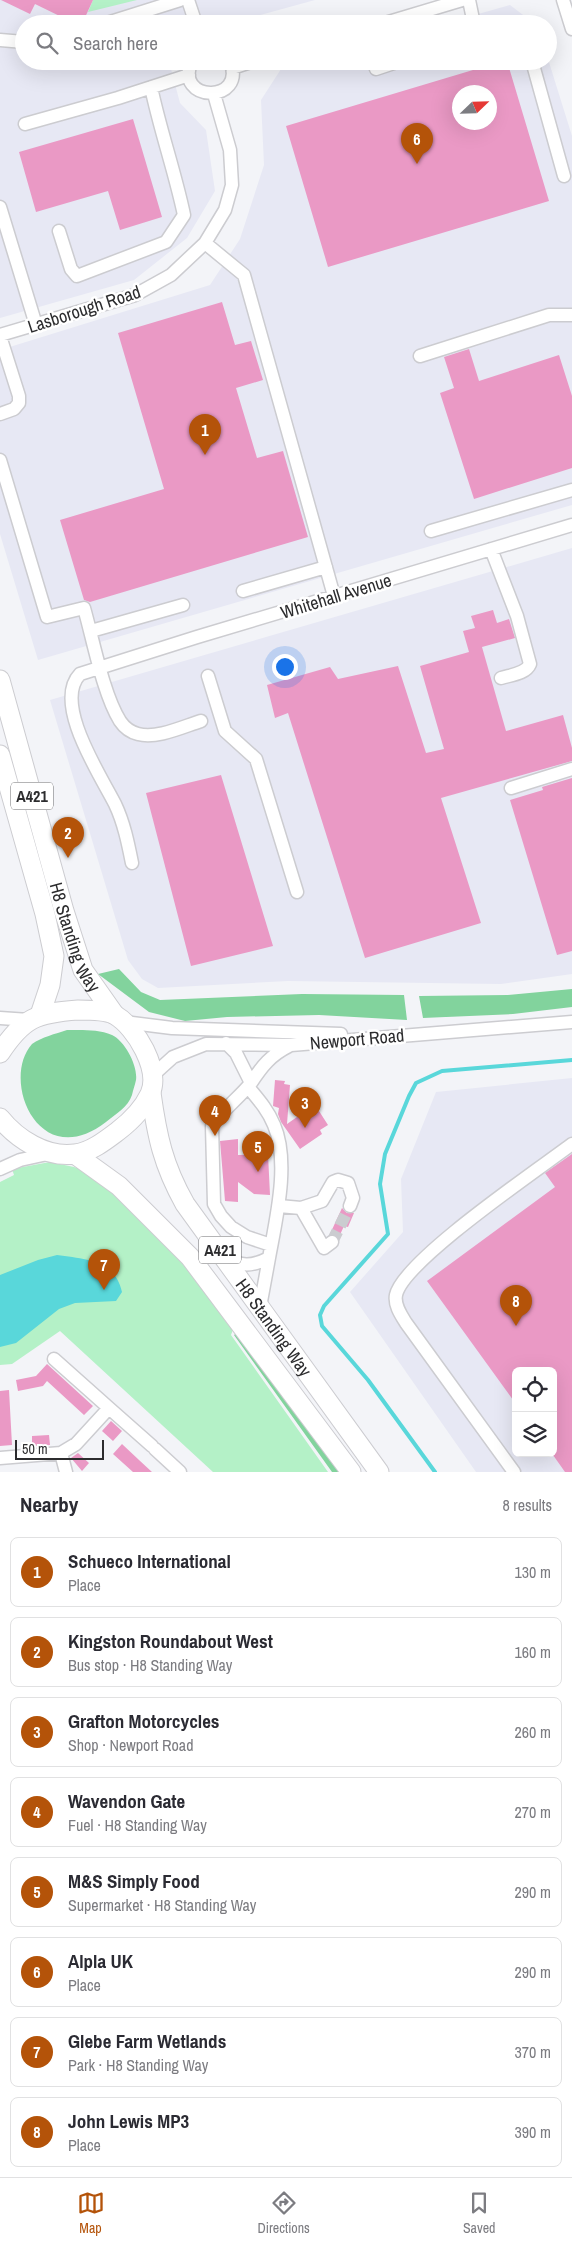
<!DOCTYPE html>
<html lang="en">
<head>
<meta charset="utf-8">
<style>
  :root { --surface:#fff; --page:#f2f2f3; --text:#2b2b33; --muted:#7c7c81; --line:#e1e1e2; --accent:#b45309 }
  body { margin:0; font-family:"Archivo Narrow",sans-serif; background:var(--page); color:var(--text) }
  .controls { position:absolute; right:15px; bottom:15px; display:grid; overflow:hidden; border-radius:8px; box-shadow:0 5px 20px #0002 }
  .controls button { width:45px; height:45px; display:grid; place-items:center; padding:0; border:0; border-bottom:1px solid var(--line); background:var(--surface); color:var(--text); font:25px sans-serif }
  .compass { position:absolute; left:452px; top:85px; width:45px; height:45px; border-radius:50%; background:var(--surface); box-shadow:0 5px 20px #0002; rotate:67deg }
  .scale { position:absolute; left:15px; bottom:12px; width:89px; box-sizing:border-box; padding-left:5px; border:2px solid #2c2c2e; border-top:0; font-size:14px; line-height:18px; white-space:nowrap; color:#2c2c2e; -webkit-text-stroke:4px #fff; paint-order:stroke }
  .you { position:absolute; left:284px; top:666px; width:18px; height:18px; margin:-12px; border:4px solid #fff; border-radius:50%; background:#1a73e8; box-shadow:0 0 0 8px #1a73e833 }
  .badge { display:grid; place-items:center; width:32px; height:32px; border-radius:50%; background:var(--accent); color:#fff; font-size:16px; font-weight:700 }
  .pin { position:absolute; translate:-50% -41px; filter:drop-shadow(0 1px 2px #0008) }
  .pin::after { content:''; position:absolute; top:26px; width:18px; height:15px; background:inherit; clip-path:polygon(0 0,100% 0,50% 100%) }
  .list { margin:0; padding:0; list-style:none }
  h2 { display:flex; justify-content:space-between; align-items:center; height:65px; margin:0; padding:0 20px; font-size:21px }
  h2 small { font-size:16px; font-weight:400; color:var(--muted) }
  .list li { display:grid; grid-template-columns:32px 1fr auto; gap:15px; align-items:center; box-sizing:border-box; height:70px; margin:0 10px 10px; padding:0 10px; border:1px solid var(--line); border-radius:8px }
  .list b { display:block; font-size:19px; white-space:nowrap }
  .list p { margin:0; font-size:16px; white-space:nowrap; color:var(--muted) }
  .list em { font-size:16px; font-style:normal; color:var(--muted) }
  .icon { flex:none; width:28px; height:28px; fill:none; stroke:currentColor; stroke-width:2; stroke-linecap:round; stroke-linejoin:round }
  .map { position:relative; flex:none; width:572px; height:1472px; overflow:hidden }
  .search { position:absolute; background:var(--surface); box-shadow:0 5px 20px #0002; left:15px; right:15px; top:15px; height:55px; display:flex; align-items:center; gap:12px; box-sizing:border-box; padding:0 18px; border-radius:28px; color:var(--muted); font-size:19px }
  .sheet { height:705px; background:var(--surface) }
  nav { display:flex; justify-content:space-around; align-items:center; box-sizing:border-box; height:70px; border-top:1px solid var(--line); background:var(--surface); font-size:14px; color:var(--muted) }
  nav a { display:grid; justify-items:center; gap:2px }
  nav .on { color:var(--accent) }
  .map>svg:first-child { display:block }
  .built { fill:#e7e8f4; fill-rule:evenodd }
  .green { fill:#b4f1c7 }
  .forest { fill:#82d39d }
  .water { fill:#59d7da }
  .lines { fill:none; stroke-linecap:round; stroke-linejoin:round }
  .stream { stroke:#59d7da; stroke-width:4 }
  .building { fill:#ea99c5; fill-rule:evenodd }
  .minor-tunnel { stroke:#cbccd0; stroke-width:12; stroke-dasharray:12 6; stroke-linecap:butt }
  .minor-casing { stroke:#ccccd0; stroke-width:15 }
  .highway-casing { stroke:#ccccd0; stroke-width:21 }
  .minor { stroke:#fff; stroke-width:12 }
  .highway { stroke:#fff; stroke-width:19 }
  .labels { text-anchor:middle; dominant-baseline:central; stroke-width:5; stroke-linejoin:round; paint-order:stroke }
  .shield { fill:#fff; stroke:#6b6b6d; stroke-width:1 }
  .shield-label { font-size:16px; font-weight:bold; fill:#2c2c2e }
  .street-label { font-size:18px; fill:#2c2c2e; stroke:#fff }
</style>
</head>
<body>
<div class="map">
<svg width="572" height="1472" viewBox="0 0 572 1472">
  <rect width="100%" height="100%" fill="#f3f4f8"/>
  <path class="built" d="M0 0H315L227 24H24V61H173L171 69 180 103 206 130 215 191 187 238 134 280 0 318Z
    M510 5 535 24H443Z
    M548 59 572 136V505L38 660 0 534V350L210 285 240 239 264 165 261 100 281 69 310 61H548ZM460 92H490V122H460Z
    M572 548V974L501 984 288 981 158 988 142 979 128 960 50 700Z
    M572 1078V1472H476L350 1292 403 1232 401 1179 436 1092ZM516 1371H553V1453H516Z"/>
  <path class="green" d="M93 0H137L88 12Z
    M50 1162 74 1167 97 1176 182 1257 235 1324 231 1335 328 1472H213L60 1331 12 1364 0 1365V1182L14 1175 12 1169Z"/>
  <path class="forest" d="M119 969 141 992 160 1000 302 994 404 995 407 1020 319 1015 227 1017 185 1021 149 1012 98 974Z
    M572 989V1007L513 1014 423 1018 419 996 508 995Z
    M67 1030C82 1030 98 1029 112 1035 125 1041 138 1066 136 1080 135 1085 133 1090 132 1095 128 1107 116 1114 106 1122 39 1174 0 1080 32 1044 42 1037 55 1034 67 1030Z
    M240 1330 345 1472H332L234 1335Z"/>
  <path class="water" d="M57 1255C85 1259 115 1260 122 1292L116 1301 75 1303 59 1309 16 1343 0 1347V1275L38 1260Z"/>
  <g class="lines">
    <path class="stream" d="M435 1472 368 1380 322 1326 320 1315 324 1306 388 1234 380 1184 385 1154 409 1096 416 1083 442 1071 572 1060"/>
  </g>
  <path class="building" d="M1 0H93L82 24H76L35 4 30 14Z
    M503 61H507L549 201 328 267 286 126ZM460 92H490V122H460Z
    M133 119 162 217 120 230 108 191 36 212 19 152Z
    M222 302 235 345 251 341 263 380 236 388 257 458 283 451 308 537 90 602 84 600 60 520 164 489 118 333Z
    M469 349 479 381 559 355 572 396V468L474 499 440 393 454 388 444 357Z
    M493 610 497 623 509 619 515 638 482 647 506 731 563 715 572 748V761L441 798 481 923 365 958 288 713 275 718 267 685 330 667 338 679 398 666 426 753 444 749 420 666 469 652 463 631 475 628 471 616Z
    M221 775 273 946 191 966 146 793Z
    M572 778V951L557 955 510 800 543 790 542 787Z
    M275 1080 285 1081 284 1084 290 1085 287 1124 307 1110 312 1116 319 1111 328 1125 320 1130 322 1134 300 1149 281 1122 278 1114 279 1108 273 1106Z
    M238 1139V1155L268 1154 270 1195 254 1194 238 1182V1202L225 1201 220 1141Z
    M572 1154V1472H565L553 1455V1371H516V1404L427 1281 555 1187 545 1173Z
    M342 1208 347 1213H354L348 1227 344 1226 339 1237 335 1234H330Z
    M47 1364 93 1406 84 1415 47 1381 43 1386 18 1391 16 1380 36 1376Z
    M9 1390 12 1445 0 1446V1391Z
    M111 1421 122 1431 113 1441 102 1431Z
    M49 1435 50 1445 32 1446V1436Z
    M122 1444 139 1460 152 1472H133L113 1454Z
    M78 1453 89 1463 82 1471 71 1458Z"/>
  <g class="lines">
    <path class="minor-tunnel" d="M332 1242 350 1206"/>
    <g class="minor-casing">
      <path id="minor" d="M188 0 196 24
        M469 0 474 24
        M563 0 572 29
        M104 24 180 0
        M382 24 462 0
        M0 40 24 42
        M192 61C172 102 248 105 230 61
        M532 61 564 176
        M232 68 254 61
        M376 69 400 61
        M25 124 118 98 189 75
        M0 207 36 325
        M59 231 71 269 77 276 166 242 184 215C175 172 160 130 151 87
        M205 243 244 275 334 596
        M0 335 135 295 171 275 205 243 225 210 232 185 230 150 214 94
        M0 336 19 396V403L14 409 0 414
        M420 356 549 315H572
        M0 460 47 617 84 608C93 639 103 694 120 721 124 727 130 732 138 734 157 739 182 727 201 721
        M431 531 572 490
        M491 549 517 616 530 664C526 674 510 675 501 678
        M243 591 326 567
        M91 631 183 605
        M208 676 225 731 256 759 297 892
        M511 788 572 769
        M132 863C128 843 124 823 115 804 101 776 52 703 80 674L197 637 572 525
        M0 1018 29 1020
        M124 1022 172 1028 341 1034
        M226 1043 236 1053 251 1083C262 1066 271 1055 289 1046
        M152 1076 173 1057 206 1044 291 1045 572 1022
        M251 1083C239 1098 222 1110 212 1126L214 1204 221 1216 231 1227 247 1237 271 1245
        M248 1087C258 1099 268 1110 274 1125 290 1162 276 1219 269 1258
        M0 1169 20 1160 52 1153
        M279 1206 301 1208 322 1201 333 1182 338 1180 348 1183 353 1198 350 1206
        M301 1208 324 1248 332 1242
        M226 1256C240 1268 253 1266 269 1258L260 1307
        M54 1359 109 1408
        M155 1449 180 1472
        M61 1453 66 1472
        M0 1458 61 1453 76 1444 109 1408 152 1446
        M514 1472 406 1323C401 1315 394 1305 396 1295 403 1261 539 1169 572 1144"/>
    </g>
    <g class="highway-casing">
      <g id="highway">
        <path id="s1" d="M0 680 64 911 83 970 114 1014"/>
        <path d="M0 755 45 914 54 956 50 985 40 1015"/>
        <path d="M0 1053C23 1018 36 1013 78 1010 88 1010 107 1010 115 1015 136 1027 161 1070 150 1094 143 1109 131 1121 118 1131 106 1140 91 1152 75 1154 46 1158 17 1139 0 1118"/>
        <path id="s2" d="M151 1093C157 1136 163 1165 185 1204L379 1472"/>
        <path d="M76 1155 119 1186 190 1257 351 1472"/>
      </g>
    </g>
    <use href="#minor" class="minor"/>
    <use href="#highway" class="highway"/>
  </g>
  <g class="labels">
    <g class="shield">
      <rect x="11" y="782.5" width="42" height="27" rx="4"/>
      <rect x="199" y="1236.5" width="42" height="27" rx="4"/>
    </g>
    <g class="shield-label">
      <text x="32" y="796">A421</text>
      <text x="220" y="1250">A421</text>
    </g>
    <g class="street-label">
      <text transform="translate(84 309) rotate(-18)">Lasborough Road</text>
      <text transform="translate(336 596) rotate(-17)">Whitehall Avenue</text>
      <text stroke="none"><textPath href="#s1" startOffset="268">H8 Standing Way</textPath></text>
      <text transform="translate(357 1039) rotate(-5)">Newport Road</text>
      <text stroke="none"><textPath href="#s2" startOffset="269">H8 Standing Way</textPath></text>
    </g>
  </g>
</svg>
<div class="controls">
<button><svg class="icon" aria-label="locate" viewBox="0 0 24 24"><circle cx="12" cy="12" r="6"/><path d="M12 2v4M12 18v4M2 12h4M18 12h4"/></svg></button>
<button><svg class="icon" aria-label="layers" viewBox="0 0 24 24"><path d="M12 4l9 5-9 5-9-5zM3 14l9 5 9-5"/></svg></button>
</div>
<svg class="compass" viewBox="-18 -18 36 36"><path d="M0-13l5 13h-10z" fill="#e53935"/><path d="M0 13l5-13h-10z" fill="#7c7c81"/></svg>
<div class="scale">50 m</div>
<div class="you"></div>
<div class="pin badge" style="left:205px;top:455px">1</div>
<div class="pin badge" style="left:68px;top:858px">2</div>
<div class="pin badge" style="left:305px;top:1128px">3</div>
<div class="pin badge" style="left:215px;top:1136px">4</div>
<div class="pin badge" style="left:258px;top:1172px">5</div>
<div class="pin badge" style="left:417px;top:164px">6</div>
<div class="pin badge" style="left:104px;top:1290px">7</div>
<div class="pin badge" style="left:516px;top:1326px">8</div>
<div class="search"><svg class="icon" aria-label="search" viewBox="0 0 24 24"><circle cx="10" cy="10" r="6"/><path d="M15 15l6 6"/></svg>Search here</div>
</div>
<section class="sheet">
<h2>Nearby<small>8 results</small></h2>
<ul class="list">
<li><span class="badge">1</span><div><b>Schueco International</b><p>Place</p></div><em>130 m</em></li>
<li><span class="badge">2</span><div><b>Kingston Roundabout West</b><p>Bus stop · H8 Standing Way</p></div><em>160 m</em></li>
<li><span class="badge">3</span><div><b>Grafton Motorcycles</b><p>Shop · Newport Road</p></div><em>260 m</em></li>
<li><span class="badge">4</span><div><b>Wavendon Gate</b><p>Fuel · H8 Standing Way</p></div><em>270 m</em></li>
<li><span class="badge">5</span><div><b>M&amp;S Simply Food</b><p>Supermarket · H8 Standing Way</p></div><em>290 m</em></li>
<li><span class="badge">6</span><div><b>Alpla UK</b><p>Place</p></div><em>290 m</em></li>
<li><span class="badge">7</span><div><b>Glebe Farm Wetlands</b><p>Park · H8 Standing Way</p></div><em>370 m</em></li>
<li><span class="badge">8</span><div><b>John Lewis MP3</b><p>Place</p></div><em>390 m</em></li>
</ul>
</section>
<nav>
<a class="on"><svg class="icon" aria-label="map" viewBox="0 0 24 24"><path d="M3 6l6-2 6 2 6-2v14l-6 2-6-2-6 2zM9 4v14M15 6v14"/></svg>Map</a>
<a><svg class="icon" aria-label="directions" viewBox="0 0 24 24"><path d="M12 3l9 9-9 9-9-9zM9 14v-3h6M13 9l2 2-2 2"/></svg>Directions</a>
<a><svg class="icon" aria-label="saved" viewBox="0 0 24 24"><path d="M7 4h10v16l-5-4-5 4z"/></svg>Saved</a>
</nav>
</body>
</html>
